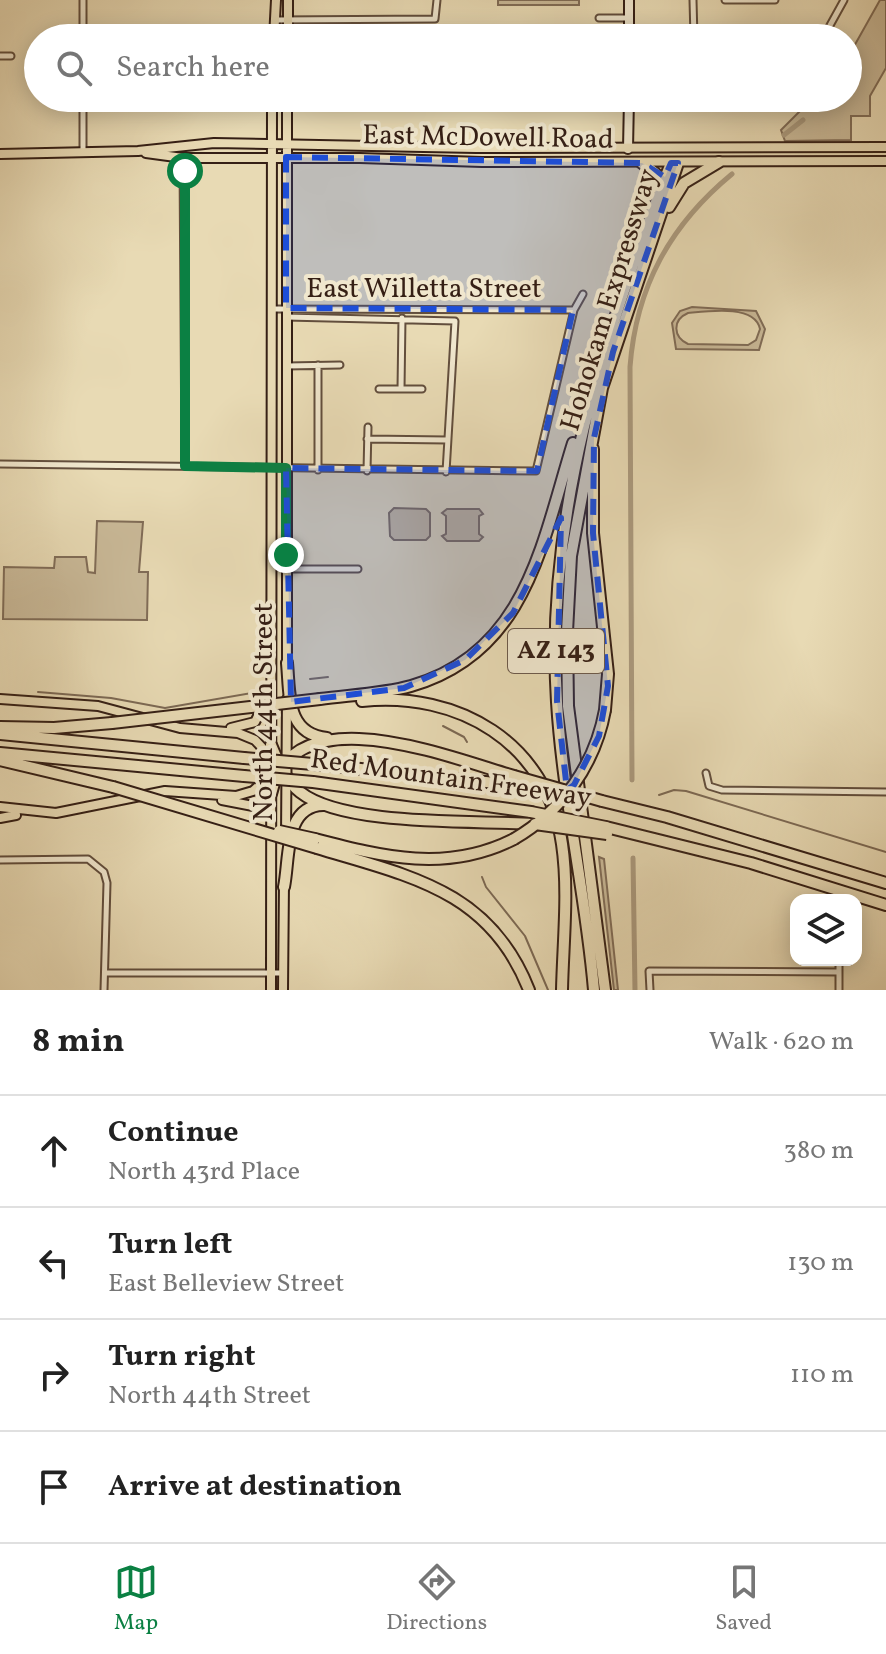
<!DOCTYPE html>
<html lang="en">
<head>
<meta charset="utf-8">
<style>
  :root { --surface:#fff; --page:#f2f2f2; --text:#222; --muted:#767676; --line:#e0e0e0; --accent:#0b8043 }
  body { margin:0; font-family:Vollkorn,serif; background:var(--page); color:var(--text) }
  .controls { position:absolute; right:24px; bottom:24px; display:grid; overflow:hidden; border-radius:16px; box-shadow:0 4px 20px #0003 }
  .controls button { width:72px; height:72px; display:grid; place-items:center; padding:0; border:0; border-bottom:2px solid var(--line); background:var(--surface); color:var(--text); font:40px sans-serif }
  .stop { position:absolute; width:24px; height:24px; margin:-18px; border:6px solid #0b8043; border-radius:50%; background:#fff }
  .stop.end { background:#0b8043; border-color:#fff; box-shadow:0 2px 8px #0008 }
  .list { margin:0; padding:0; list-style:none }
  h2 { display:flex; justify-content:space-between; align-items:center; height:104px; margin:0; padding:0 32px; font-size:34px }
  h2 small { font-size:26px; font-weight:400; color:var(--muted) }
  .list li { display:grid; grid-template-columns:52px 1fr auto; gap:24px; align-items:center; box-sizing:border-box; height:112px; padding:0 32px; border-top:2px solid var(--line) }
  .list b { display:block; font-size:30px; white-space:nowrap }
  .list p { margin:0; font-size:26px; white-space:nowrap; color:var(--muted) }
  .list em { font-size:26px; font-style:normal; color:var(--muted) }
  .icon { flex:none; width:44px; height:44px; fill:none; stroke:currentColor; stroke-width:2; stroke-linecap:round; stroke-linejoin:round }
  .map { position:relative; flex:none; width:886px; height:990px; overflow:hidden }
  .search { position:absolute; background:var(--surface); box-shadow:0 4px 20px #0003; left:24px; right:24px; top:24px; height:88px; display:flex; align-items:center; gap:20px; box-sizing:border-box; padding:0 28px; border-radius:44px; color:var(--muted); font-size:30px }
  .sheet { height:552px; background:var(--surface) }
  nav { display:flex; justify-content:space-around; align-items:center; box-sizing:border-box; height:112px; border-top:2px solid var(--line); background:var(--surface); font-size:22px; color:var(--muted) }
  nav a { display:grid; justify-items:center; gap:4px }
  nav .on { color:var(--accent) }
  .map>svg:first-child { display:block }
  .green { fill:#caba99; stroke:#806c57; stroke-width:2; fill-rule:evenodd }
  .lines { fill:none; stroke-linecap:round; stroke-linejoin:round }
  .stream { stroke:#7c6954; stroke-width:2 }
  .canal { stroke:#ab9a7e; stroke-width:5 }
  .street-casing { stroke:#624e3d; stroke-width:9 }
  .secondary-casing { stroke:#351f15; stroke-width:12 }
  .primary-casing { stroke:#351f15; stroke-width:12 }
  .highway-casing { stroke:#351f15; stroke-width:14 }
  .street { stroke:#f0e7ce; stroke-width:5 }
  .secondary { stroke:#f0e7ce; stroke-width:8 }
  .primary { stroke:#e8dab4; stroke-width:8 }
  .highway { stroke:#e8dab4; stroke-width:10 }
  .highway-bridge-casing { stroke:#351f15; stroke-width:14; stroke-linecap:butt }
  .highway-bridge { stroke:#e8dab4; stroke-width:10 }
  .route { stroke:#0b8043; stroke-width:10 }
  .marked { fill:#1d4ed8; fill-opacity:0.2; stroke:#1d4ed8; stroke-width:6; stroke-dasharray:16 10; stroke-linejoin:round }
  .labels { text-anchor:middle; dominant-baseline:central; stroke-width:8; stroke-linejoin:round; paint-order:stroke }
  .shield { fill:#f0e7ce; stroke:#6d5b4c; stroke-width:2 }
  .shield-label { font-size:26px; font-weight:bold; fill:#351f15 }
  .street-label { font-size:28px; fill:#351f15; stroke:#f0e7ce }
</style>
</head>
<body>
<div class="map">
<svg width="886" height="990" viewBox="0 0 886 990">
  <rect width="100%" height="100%" fill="#e8dab4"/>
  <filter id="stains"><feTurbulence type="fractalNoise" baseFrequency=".0025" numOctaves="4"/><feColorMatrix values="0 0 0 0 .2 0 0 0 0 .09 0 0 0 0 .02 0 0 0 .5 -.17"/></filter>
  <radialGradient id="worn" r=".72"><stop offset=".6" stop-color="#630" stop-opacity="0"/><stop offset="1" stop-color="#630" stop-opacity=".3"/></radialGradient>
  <path class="green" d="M498 0H579V5H498Z
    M880 0H886V68L870 96V116H851V140L785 141 781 130 813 98H848V57Z
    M692 307 756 311 765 329 759 350 676 349 672 323 680 311ZM688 313C708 311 755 304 760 329L756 340 748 345 688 344C673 337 672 320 688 313Z
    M394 508 426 509 430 513V536L426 540H394L390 536 389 513Z
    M447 509H479L483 514 479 516V534L483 537 479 541H447L442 536 446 534V516L442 513Z
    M97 521 143 522 139 572H148L147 620 3 619 4 567 54 568 55 557H86L88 572 95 573Z
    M599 857 604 859 618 990H614Z"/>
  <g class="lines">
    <path class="stream" d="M310 679 328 677
      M38 692 111 698 165 708 258 692
      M443 726 464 737 467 742
      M659 795 674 790 686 791 886 852
      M482 877 486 887 525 936 548 990"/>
    <path class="canal" d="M784 135 803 120
      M632 780 630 367C636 287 670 225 732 174
      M633 858 635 990"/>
    <g class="street-casing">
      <path id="street" d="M693 0 694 38
        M725 0H775
        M599 18H629
        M275 20 435 19 437 0
        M83 38V0
        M823 38 844 0
        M0 56H11
        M83 152V98
        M183 159 185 466
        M274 309 574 310
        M286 317 455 321 446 472
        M318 365V470
        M287 366 340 365
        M379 389H422
        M401 389 402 318
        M367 439 447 440
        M0 464 536 471 574 310 583 294
        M367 471 368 427
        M287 569H358
        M706 773 709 786 722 790 886 792
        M0 860 88 859 104 872 107 883 104 990
        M105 973H283
        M650 990 649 971 839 972
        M839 990V960"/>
    </g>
    <g class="secondary-casing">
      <path id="secondary" d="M629 38V0
        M628 149 629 98"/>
    </g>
    <g class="primary-casing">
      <path id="primary" d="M274 38 276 0
        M288 38V0
        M287 98V669
        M146 153 183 158H360L482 162 886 161
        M0 154 138 151 214 143 476 148 886 147
        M0 699 98 706 180 728 238 733 255 740 270 756
        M231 728 255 722 266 700
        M222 800 258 807 271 815
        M0 807 56 813 165 791 236 796 253 791 270 776
        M0 818 16 815
        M286 837 287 699
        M271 990 272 98
        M283 990 284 883"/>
    </g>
    <g class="highway-casing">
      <path id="highway" d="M642 163 655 173 658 189
        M669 207 684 183 719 162
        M593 449V533L608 674 605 710
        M287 663C290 695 286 734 327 738
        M320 699C350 695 382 694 411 686 527 653 542 542 573 443
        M362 701C458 691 547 742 562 844 569 891 563 942 562 990
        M0 727 54 728 112 723
        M0 734 244 758
        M271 745C278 762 286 781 300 792 344 827 476 820 533 824
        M0 753 244 776
        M0 760 113 787
        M313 764 514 785
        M313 782 531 812
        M271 794C292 693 451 758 514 776
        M602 801 667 817 886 883
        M606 827 751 863 886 905
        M315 839C384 857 447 873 514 839
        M317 848C409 876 490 890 529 990
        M284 887C290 857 284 806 323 805
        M594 990C586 894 563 799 557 702 545 514 603 336 671 163
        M605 990 568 706 567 632 571 556 602 388 678 163"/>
    </g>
    <use href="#street" class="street"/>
    <use href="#secondary" class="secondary"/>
    <use href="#primary" class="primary"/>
    <use href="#highway" class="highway"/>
    <g class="highway-bridge-casing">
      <path id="highway-bridge" d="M112 723 320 699
        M244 758 313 764
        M244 776 313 782
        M514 776 602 801
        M514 785 541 789
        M113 787 317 848
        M531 812 606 827
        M535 824 607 834
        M279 831 315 839
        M514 839C562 811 595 765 605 710"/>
    </g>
    <use href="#highway-bridge" class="highway-bridge"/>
  </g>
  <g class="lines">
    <path class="route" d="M185 171V466L286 468V555"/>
  </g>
  <path class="marked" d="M286 157 642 163 665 177 671 163H678L613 352 594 438 593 533 608 686 599 736 574 785 567 790 557 701 561 518 513 613 465 660 404 688 291 702 286 468 537 471 573 310 286 308Z"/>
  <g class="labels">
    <rect class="shield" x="508" y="629" width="96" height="44" rx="6"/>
    <g class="shield-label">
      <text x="556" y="651">AZ 143</text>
    </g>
    <g class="street-label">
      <text transform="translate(488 138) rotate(1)">East McDowell Road</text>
      <text x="424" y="289">East Willetta Street</text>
      <text transform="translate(610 300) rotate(-73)">Hohokam Expressway</text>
      <text transform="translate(264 712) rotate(-90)">North 44th Street</text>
      <text transform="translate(451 779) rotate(8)">Red Mountain Freeway</text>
    </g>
  </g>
  <rect width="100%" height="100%" filter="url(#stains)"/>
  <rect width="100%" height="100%" fill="url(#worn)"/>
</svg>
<div class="controls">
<button><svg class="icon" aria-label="layers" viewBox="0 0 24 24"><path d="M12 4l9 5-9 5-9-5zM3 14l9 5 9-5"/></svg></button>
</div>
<div class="stop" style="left:185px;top:171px"></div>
<div class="stop end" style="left:286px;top:555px"></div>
<div class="search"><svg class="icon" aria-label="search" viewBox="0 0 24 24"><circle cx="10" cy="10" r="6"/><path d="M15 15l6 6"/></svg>Search here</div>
</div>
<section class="sheet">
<h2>8 min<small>Walk · 620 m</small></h2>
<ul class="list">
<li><svg class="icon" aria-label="ahead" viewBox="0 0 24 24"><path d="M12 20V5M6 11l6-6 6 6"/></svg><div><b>Continue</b><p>North 43rd Place</p></div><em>380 m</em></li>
<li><svg class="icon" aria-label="left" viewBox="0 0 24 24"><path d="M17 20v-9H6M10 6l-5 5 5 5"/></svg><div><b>Turn left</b><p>East Belleview Street</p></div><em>130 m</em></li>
<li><svg class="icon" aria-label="right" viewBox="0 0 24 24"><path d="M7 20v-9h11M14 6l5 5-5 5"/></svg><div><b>Turn right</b><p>North 44th Street</p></div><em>110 m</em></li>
<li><svg class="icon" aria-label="arrive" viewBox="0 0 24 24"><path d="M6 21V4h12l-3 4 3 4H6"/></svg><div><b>Arrive at destination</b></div></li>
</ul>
</section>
<nav>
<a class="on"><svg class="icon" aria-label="map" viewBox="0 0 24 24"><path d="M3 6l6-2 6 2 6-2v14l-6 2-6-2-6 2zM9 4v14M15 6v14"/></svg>Map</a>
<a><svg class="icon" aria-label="directions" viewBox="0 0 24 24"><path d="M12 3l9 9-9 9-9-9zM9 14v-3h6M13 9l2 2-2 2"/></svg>Directions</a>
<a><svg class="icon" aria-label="saved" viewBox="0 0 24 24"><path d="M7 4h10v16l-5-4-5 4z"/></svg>Saved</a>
</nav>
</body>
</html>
